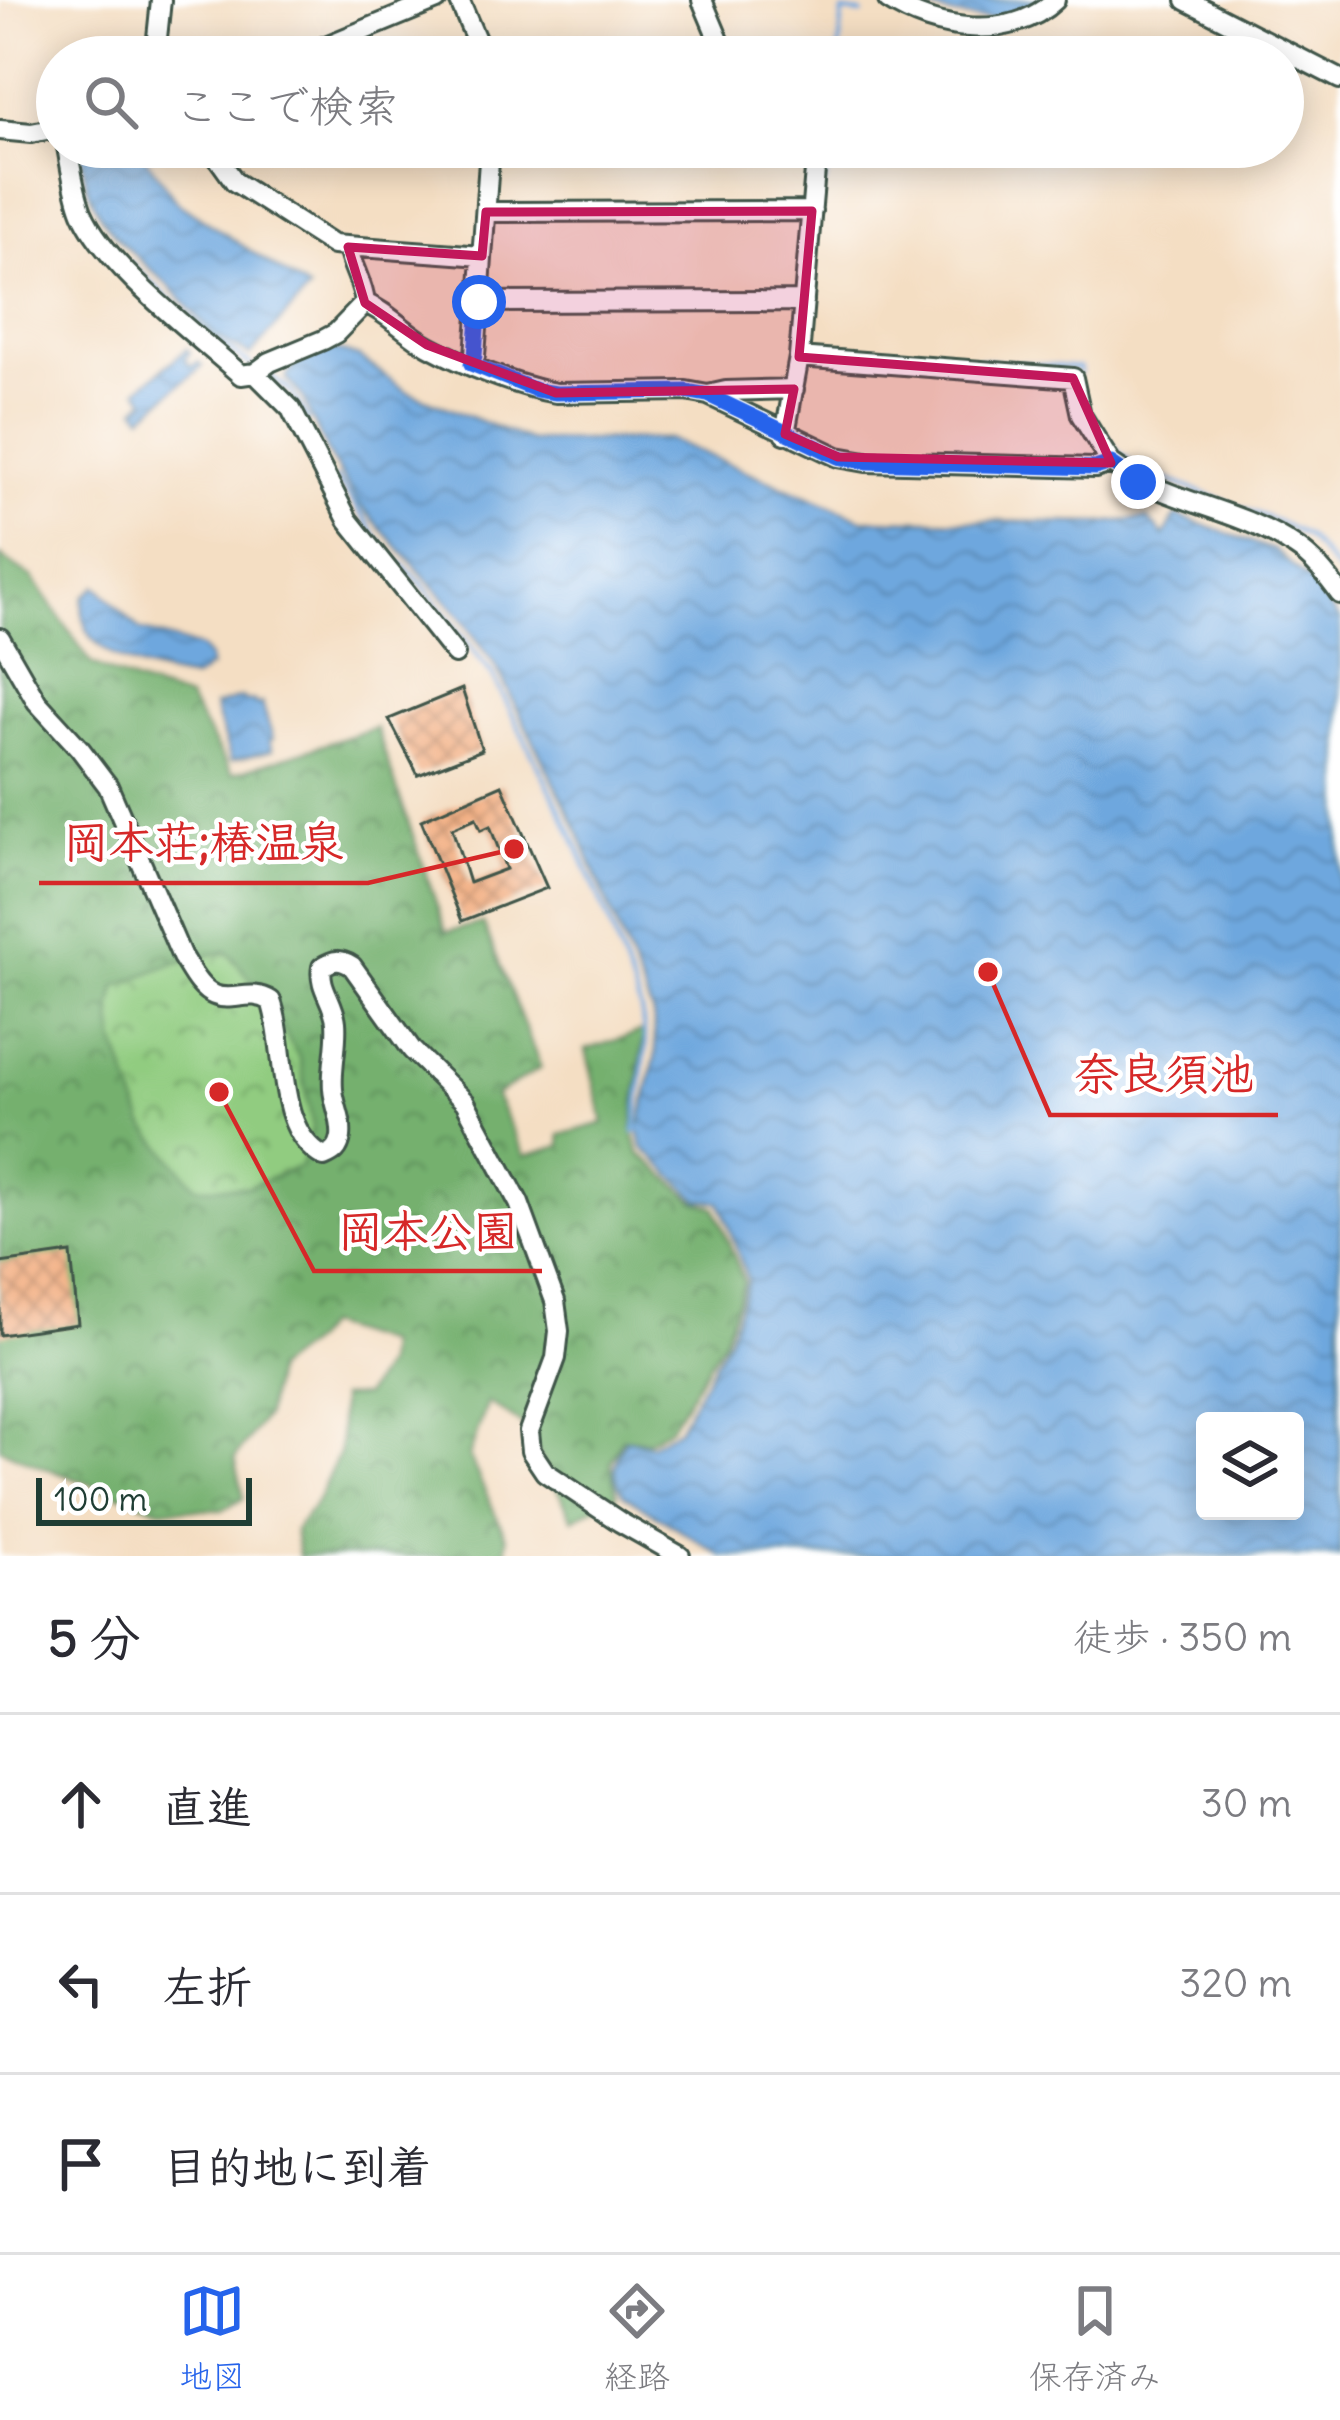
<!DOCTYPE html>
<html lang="ja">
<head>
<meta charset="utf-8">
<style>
  :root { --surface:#fff; --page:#f2f2f3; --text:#2b2b33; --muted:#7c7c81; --line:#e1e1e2; --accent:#2563eb }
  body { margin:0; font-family:Delius,"Klee One",sans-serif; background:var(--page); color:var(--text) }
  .controls { position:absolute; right:36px; bottom:36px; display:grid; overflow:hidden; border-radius:12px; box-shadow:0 6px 30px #0003 }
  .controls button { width:108px; height:108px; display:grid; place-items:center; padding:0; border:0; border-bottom:3px solid var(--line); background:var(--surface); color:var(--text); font:60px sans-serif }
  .scale { position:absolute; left:36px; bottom:30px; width:216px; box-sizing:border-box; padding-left:12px; border:6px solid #1f3d34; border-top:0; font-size:33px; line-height:42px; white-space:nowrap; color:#1f3d34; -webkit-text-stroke:9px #fff; paint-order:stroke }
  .stop { position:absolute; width:36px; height:36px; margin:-27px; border:9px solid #2563eb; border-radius:50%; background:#fff }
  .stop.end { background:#2563eb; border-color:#fff; box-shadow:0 3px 12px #0008 }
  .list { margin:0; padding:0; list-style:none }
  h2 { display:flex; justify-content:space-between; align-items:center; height:156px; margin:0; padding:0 48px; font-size:51px }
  h2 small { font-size:39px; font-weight:400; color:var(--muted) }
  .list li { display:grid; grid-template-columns:78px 1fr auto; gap:36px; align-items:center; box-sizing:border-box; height:180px; padding:0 48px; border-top:3px solid var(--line) }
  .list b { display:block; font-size:45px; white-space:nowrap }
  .list em { font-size:39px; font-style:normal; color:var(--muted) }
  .icon { flex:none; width:66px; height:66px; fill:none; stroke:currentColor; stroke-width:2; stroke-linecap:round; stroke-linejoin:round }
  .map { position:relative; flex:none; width:1340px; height:1556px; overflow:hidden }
  .search { position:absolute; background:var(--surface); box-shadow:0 6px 30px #0003; left:36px; right:36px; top:36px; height:132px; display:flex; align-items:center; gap:30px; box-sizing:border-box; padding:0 42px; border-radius:66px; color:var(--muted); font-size:45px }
  .sheet { height:696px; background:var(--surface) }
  nav { display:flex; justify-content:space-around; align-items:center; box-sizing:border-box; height:168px; border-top:3px solid var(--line); background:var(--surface); font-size:33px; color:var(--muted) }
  nav a { display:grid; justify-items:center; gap:6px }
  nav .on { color:var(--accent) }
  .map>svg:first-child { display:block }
  .forest { fill:url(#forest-crowns); stroke:#4a7651; stroke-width:3 }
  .park { fill:url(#park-crowns); stroke:#58845a; stroke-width:3 }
  .water { fill:url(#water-waves); stroke:#467289; stroke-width:3; fill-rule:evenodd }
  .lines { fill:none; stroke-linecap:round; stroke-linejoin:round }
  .stream { stroke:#6ea7de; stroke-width:4.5 }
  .building { fill:url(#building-cross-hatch); fill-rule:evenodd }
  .minor-casing { stroke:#3f5549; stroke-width:24 }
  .minor { stroke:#fff; stroke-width:18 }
  .route { stroke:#2563eb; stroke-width:15 }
  .marked { fill:#c2185b; fill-opacity:0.2; stroke:#c2185b; stroke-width:9; stroke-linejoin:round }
  .leader { fill:none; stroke:#d62828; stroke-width:4.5 }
  .callout-dot { fill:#d62828; stroke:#fff; stroke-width:4.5 }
  .callout-label { font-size:45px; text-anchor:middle; font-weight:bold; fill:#d62828; stroke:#fff; stroke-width:9; stroke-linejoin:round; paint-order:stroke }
</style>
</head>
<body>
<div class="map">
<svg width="1340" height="1556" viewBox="0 0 1340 1556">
  <defs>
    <pattern id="forest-crowns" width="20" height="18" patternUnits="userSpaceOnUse" patternTransform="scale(3)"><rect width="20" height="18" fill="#74b06e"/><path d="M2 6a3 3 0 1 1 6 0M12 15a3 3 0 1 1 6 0" fill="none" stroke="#5f905b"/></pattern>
    <pattern id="park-crowns" width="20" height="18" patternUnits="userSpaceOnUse" patternTransform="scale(3)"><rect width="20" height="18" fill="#91cc80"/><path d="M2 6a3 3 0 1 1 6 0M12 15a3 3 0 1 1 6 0" fill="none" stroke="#76a76a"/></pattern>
    <pattern id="water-waves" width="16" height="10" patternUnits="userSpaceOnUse" patternTransform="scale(3)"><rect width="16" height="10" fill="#6ea7de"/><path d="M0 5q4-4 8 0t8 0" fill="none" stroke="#5a89b5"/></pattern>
    <pattern id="building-cross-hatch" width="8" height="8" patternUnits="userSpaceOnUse" patternTransform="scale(3)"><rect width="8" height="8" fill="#f3b084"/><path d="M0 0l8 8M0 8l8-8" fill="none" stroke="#c4906d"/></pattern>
  </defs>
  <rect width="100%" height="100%" fill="#fff"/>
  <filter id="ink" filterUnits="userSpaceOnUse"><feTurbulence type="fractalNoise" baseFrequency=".00833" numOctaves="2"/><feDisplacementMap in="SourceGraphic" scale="24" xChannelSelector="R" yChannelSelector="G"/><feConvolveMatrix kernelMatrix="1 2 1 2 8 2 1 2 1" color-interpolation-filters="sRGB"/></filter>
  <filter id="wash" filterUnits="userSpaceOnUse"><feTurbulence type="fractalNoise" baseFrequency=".004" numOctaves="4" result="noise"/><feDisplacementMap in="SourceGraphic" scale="48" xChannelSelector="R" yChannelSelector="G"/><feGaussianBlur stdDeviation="2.7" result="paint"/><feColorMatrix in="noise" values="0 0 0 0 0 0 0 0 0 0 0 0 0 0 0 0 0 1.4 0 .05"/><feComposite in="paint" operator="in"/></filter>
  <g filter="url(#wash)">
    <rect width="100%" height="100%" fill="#f4dec3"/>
    <path class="forest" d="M0 556 33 578 92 664 137 683 188 699 232 774 376 728 446 932 483 923 541 1068 495 1095 525 1156 561 1146 560 1135 604 1123 586 1050 644 1031 633 1128 639 1153 696 1202 715 1207 744 1282 724 1339 671 1426 648 1441 622 1438 611 1462 617 1495 573 1519 524 1426 488 1402 469 1456 507 1539 506 1556H299L294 1531 317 1501 340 1451V1397L364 1396 384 1366 386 1344 325 1325 312 1341 274 1370 266 1415 235 1458 244 1498 223 1510 159 1509 40 1466 0 1448Z"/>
    <path class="park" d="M227 951 265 997 300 1059 313 1126 301 1166 248 1187H196L144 1125 115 1041 111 1010 116 986 171 964Z"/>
    <path class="water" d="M900 0H1044C997 32 950 17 900 0Z
      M81 147H138L177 202 309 290 250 355C239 349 227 343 217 336 200 322 186 303 170 287 123 243 84 219 81 147Z
      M330 348 359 357 408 392 530 441 668 439 862 519 1101 523 1147 518 1164 536 1176 515 1274 550 1314 585 1340 621V1556H722L623 1494C612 1473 613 1459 626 1439L650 1445 678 1429 729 1337 748 1281 720 1202 699 1200 643 1148 639 1128 656 1053 653 1015 576 826 497 668 460 616 359 504 330 458 301 395 286 378 299 358ZM1205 1421H1295V1511H1205Z
      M187 349 190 353 184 359 191 367 198 362 202 366 143 416 136 408 146 399 138 389Z
      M97 586 140 630 201 648 209 658 210 668 207 667 203 673 193 679C149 672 71 656 84 596Z
      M241 698 247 702 254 701 255 705 262 703 273 739 269 741 272 750 231 761 214 706Z"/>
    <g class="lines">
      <path class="stream" d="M838 57 843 12 862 14
        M821 194 826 179 829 147
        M129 262 215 340 251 365
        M808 337 814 347 1079 368 1080 373
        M269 375 291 392 307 420
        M1099 428 1118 452 1137 468 1276 521 1306 536 1340 574
        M336 478 383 545 421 583 492 674 570 829 608 919 641 1010 646 1046 635 1132 639 1128"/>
    </g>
    <g id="blocks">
      <path class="building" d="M462 689 482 750 418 775 389 719Z
        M502 785 547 888 462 921 421 820ZM476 818 481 830 490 826 506 869 469 883 452 828Z
        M71 1253 78 1324 0 1335V1263Z"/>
    </g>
  </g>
  <g filter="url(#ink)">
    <use href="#blocks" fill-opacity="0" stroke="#3f5549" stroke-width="3"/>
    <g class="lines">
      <g class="minor-casing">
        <path id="minor" d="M459 0 477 42
          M702 0 726 57
          M888 0C935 31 1011 42 1055 0
          M1186 0 1340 79
          M155 57 161 0
          M299 57 437 0
          M0 130 31 133 57 128
          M67 147C71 168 74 192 82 212 105 266 195 334 241 375L255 373 270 362 323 340 336 333 365 303C363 282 351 267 348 247
          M210 147 235 182 333 245 482 256
          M486 212 812 211
          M479 302 804 301
          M365 303C389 313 406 334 429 346 462 364 519 387 556 393L686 391 708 395 838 457 866 462 1095 468 1111 463C1166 503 1239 508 1294 546 1313 558 1327 576 1340 594
          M799 357 1073 378 1081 415 1111 463
          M471 364 475 356 490 147
          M255 373 291 409 348 520 455 654
          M708 395 726 391 794 389
          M785 434 799 357 817 147
          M0 638 37 702 80 749 108 786 182 957C190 969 199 989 214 995 233 1003 250 988 271 1001 288 1049 274 1130 324 1157 334 1153 339 1149 341 1137 343 1120 334 1105 333 1089 331 1067 338 1044 336 1022 334 1001 318 987 322 967 334 959 340 959 352 966L412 1050 465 1102 519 1203 555 1301 559 1331 556 1358 529 1431 531 1451 545 1472 620 1522 680 1556"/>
      </g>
      <use href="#minor" class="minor"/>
    </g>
  </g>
  <g class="lines" filter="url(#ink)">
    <path class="route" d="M479 302 475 356 471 364 536 390 556 393 686 391 708 395 838 457 866 462 1095 468 1111 463 1138 482"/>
  </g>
  <path class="marked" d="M812 211 799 357 1073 378 1111 463 838 457 785 434 794 389 556 393 427 345 365 303 348 247 482 256 486 212Z"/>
  <path class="leader" d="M514 849L368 883H39M988 972L1050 1115H1278M219 1092L314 1271H542"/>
  <g class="callout-dot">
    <circle cx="514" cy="849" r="12"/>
    <circle cx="988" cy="972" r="12"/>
    <circle cx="219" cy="1092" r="12"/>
  </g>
  <g class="callout-label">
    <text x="204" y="858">岡本荘;椿温泉</text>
    <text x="1164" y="1090">奈良須池</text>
    <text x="428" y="1247">岡本公園</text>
  </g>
</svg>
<div class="controls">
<button><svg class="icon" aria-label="layers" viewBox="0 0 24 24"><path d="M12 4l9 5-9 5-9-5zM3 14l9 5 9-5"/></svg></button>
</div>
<div class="scale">100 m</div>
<div class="stop" style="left:479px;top:302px"></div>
<div class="stop end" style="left:1138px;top:482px"></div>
<div class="search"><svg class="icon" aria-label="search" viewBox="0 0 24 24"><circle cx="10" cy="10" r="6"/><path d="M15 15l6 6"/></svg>ここで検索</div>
</div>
<section class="sheet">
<h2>5 分<small>徒歩 · 350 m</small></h2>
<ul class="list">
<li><svg class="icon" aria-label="ahead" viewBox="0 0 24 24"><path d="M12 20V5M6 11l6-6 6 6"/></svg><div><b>直進</b></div><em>30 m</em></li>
<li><svg class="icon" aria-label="left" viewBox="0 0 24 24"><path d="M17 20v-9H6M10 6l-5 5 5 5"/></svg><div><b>左折</b></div><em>320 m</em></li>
<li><svg class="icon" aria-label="arrive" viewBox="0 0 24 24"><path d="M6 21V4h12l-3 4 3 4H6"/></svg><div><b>目的地に到着</b></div></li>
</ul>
</section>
<nav>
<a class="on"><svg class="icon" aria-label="map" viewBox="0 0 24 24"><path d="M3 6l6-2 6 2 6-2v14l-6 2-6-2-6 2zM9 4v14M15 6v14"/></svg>地図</a>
<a><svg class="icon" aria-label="directions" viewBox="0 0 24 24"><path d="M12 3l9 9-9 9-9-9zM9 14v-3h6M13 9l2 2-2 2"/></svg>経路</a>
<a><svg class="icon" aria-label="saved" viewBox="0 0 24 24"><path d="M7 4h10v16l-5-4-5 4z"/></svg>保存済み</a>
</nav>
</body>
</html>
